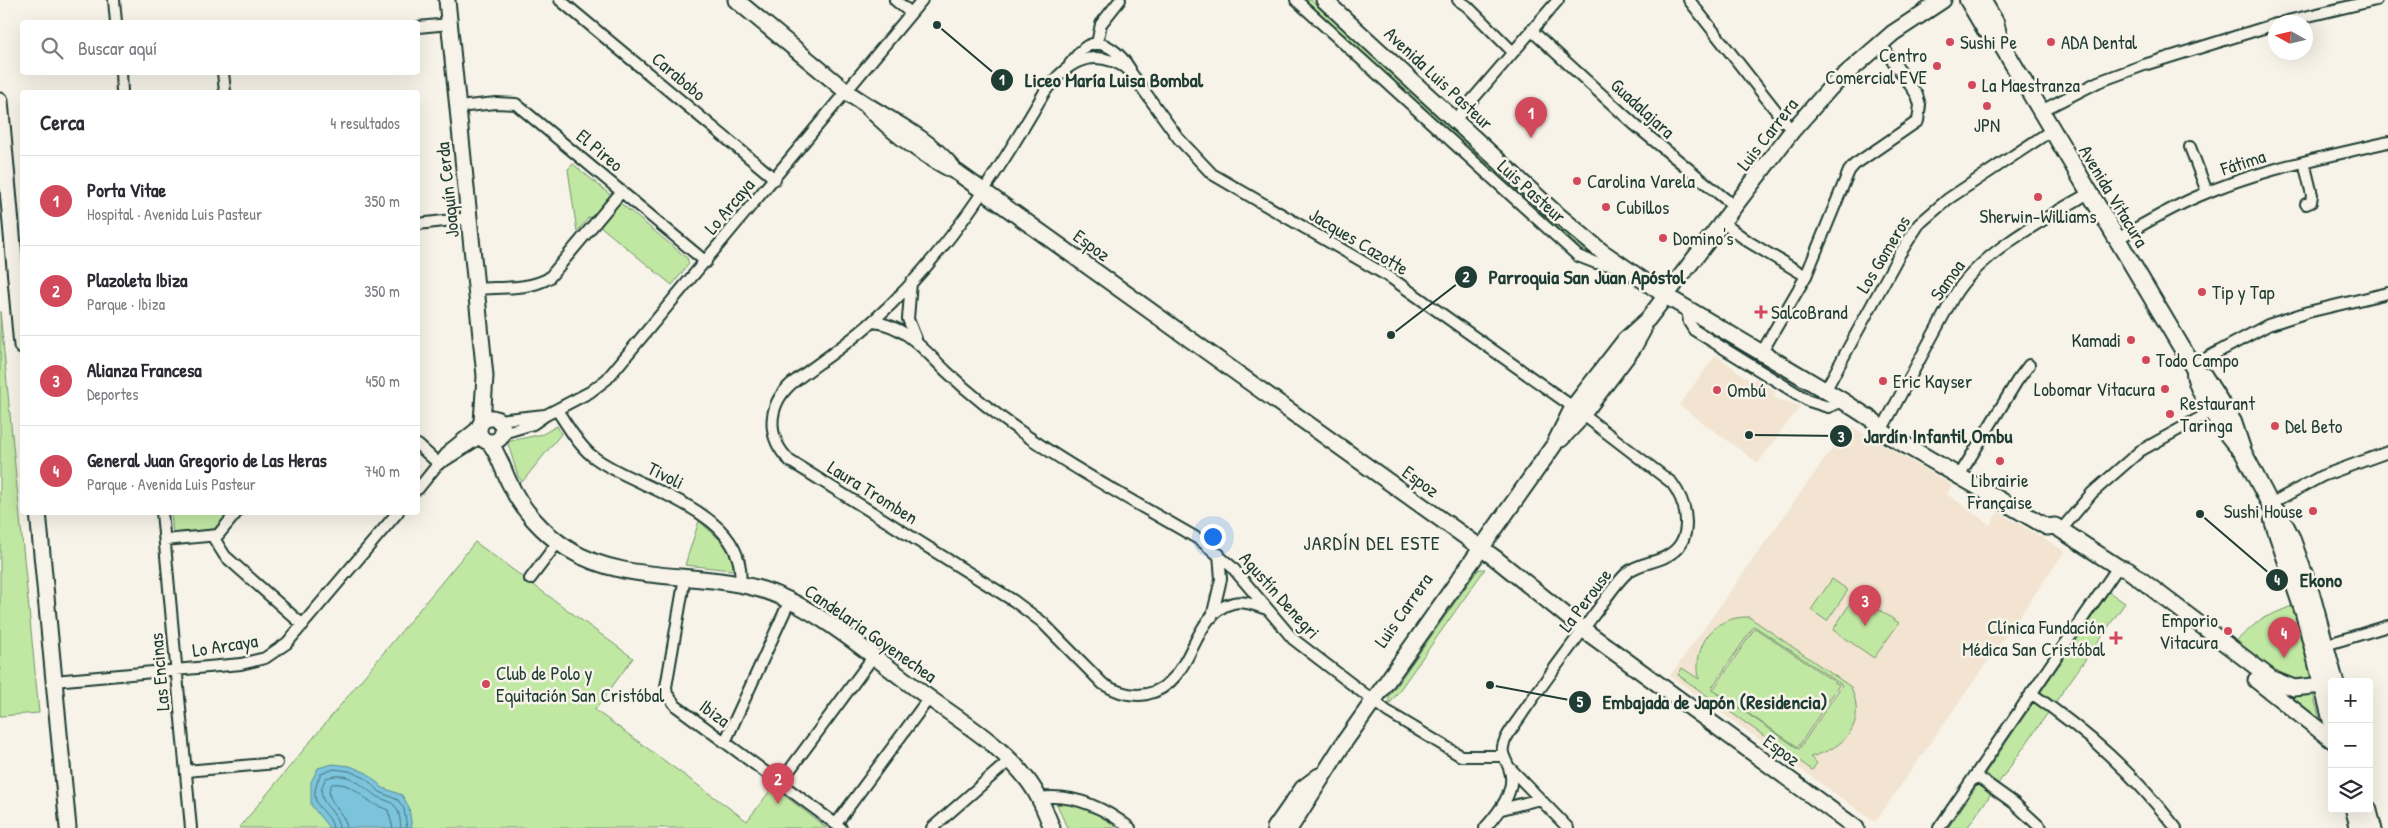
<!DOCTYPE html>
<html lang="es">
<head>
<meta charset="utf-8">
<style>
  :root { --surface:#fff; --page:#f7f7f7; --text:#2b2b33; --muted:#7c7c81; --line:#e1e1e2; --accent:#d1495b }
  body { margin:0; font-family:"Patrick Hand",sans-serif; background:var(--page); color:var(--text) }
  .controls { position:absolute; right:15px; bottom:15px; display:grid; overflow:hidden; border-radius:5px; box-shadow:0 5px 20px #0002 }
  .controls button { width:45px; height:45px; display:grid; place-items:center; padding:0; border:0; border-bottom:1px solid var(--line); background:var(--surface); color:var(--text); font:25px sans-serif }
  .compass { position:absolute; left:2268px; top:15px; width:45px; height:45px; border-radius:50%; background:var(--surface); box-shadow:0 5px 20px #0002; rotate:278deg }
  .you { position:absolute; left:1212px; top:536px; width:18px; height:18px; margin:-12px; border:4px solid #fff; border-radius:50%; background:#1a73e8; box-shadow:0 0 0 8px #1a73e833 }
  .badge { display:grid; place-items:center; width:32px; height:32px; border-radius:50%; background:var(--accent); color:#fff; font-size:16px; font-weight:700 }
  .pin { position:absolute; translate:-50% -41px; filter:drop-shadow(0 1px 2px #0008) }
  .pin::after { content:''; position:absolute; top:26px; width:18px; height:15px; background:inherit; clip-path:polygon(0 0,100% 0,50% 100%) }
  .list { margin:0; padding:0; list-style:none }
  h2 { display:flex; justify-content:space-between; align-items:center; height:65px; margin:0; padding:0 20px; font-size:21px }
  h2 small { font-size:16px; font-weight:400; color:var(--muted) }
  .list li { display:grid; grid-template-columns:32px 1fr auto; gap:15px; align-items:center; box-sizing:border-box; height:90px; padding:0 20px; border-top:1px solid var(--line) }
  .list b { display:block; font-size:19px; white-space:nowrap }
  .list p { margin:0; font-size:16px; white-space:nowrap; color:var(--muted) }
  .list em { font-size:16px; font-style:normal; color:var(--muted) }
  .icon { flex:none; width:28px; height:28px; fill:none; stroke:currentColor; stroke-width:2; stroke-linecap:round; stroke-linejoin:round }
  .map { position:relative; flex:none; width:2388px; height:828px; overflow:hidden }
  .search { position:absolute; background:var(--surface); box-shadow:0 5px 20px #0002; left:20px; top:20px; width:400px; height:55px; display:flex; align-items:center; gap:12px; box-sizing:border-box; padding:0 18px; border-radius:5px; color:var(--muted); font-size:19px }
  .panel { position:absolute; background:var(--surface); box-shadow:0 5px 20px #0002; left:20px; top:90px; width:400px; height:425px; border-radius:5px }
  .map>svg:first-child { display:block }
  .built { fill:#f2e4d0 }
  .green { fill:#c1e8a3; stroke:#70926c; fill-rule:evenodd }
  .water { fill:#7cc3dc; stroke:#578d99 }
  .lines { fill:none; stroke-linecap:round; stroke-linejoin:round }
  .shore { stroke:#447377; stroke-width:1 }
  .street-casing { stroke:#1f3d34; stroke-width:14 }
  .secondary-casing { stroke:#1f3d34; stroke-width:19 }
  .primary-casing { stroke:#1f3d34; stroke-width:20 }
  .street { stroke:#f7f3e8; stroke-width:10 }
  .secondary { stroke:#f7f3e8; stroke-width:15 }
  .primary { stroke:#f7f3e8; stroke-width:16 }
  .poi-dot { fill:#d1495b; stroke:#f7f3e8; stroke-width:2 }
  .labels { text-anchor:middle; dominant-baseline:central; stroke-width:5; stroke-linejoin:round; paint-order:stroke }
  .poi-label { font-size:19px; fill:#1f3d34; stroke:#f7f3e8; text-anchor:start }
  .street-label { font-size:19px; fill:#1f3d34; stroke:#f7f3e8 }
  .neighbourhood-label { font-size:20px; letter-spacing:1px; fill:#1f3d34; stroke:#f7f3e8 }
  .leader { fill:none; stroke:#1f3d34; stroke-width:2 }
  .callout-dot { fill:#1f3d34; stroke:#f7f3e8; stroke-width:2 }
  .mark-label { font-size:15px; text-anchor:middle; font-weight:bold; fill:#fff }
  .callout-label { font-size:20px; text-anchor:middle; font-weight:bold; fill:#1f3d34; stroke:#f7f3e8; stroke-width:5; stroke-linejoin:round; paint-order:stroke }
</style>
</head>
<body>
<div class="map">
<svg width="2388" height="828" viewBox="0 0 2388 828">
  <rect width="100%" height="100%" fill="#f7f3e8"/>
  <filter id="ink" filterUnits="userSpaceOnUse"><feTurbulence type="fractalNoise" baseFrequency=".02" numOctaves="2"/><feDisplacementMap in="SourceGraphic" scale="10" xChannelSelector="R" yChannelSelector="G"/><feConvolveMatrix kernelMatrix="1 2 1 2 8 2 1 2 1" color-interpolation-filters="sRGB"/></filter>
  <g filter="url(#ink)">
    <path class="built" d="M1716 355 1752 382 1756 378 1775 392 1774 398 1800 406 1758 463 1679 405Z
      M1849 425 1952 485 1947 494 1990 525 1998 512 2065 551 1875 822 1670 676Z"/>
    <path class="green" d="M1306 0H1311L1595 255 1586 252 1549 222Z
      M573 164 687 258 689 264 672 285 589 217 577 232 568 169Z
      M0 311 39 713 0 716Z
      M557 426 561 434 522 482 518 476 508 444 510 441 543 434Z
      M171 513H229L211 532 173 535Z
      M699 521 728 547 741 571 685 565Z
      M475 542 633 658 595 710 747 821 773 787 827 828H239Z
      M1480 569H1485L1389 705V696L1477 571Z
      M1832 579 1848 590 1827 621 1811 610Z
      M2109 592 2125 603 1967 828H1948Z
      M1856 594 1899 623 1874 658 1833 630Z
      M2294 605 2316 681C2282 685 2261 661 2236 641L2261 619Z
      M1749 617 1851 687C1867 725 1845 748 1810 757L1817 763 1812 770 1678 675 1682 668 1699 679C1693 645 1713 616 1749 617ZM1754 626 1842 685 1799 749 1711 689Z
      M1755 628 1839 685 1798 747 1713 690Z
      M2291 694H2313L2320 719 2319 720 2290 696Z
      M1056 802C1080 804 1097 813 1118 825L1113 828H1067Z"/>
    <path class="water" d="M333 764 350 766 367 773 383 788 402 795 409 807 412 828H329L311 805V782L318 768Z"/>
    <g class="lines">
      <path class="shore" d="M333 828C330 807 303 809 321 774L334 769 349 771 365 778 380 792 398 800 404 809 407 828
        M339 828C338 807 311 804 326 778 349 770 360 785 376 796 381 800 390 800 394 805 400 810 400 821 401 828
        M347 828C346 812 321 799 332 784 352 782 359 795 374 804 378 806 384 808 388 810L393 828"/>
      <g class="street-casing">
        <path id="street" d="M114 0 116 22
          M560 0 775 179
          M895 0 911 13
          M1296 0 1578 256 1596 263 1619 266
          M1458 0 1467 6 1513 52
          M1689 0 1792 131
          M2283 22 2376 0
          M418 27 449 24
          M1531 30 1635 125 1735 207
          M1097 44 1101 24 1120 0
          M1070 64C1075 58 1080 50 1087 46 1105 37 1122 56 1130 69
          M121 72 122 92
          M223 72 225 92
          M458 107 496 103 516 104 706 262
          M2041 111 2098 82 2144 65 2276 24
          M1455 120 1558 0
          M2190 147 2207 192
          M2304 162 2312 195 2311 202 2306 204
          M1723 223 1749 242 1806 276
          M418 224 470 218
          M2117 239C2144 224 2172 207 2201 195 2260 169 2326 157 2388 142
          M911 282 908 319 916 339
          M477 289C500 287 529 290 549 278L622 191
          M1687 308 1689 322 1694 330 1809 401 1828 407 1843 401
          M873 322C905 325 924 350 947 372 1021 442 1112 489 1200 540L1232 567 1293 639 1388 712 1461 756H1503
          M1762 352 1806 276 1849 171 1854 165 1918 121 1920 105 1917 95 1880 43
          M2192 366 2268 325 2308 312 2388 293
          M1825 391 1899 255 1919 224 1948 199 2052 130
          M557 410C567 425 577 443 591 455 635 490 749 509 740 584
          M498 420 545 415
          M1881 431 1954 296C1980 253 2046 218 2089 193
          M503 433 533 424 546 415 590 392 607 379 922 0
          M418 445 439 464
          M444 461 477 440 484 439
          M1959 476 2017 381 2029 365
          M418 489 450 449 480 425
          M2270 504 2322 476 2388 452
          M162 512 191 828
          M2061 530 2092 493 2140 451 2212 411
          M213 537 225 556 303 625
          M165 540 218 535 237 512
          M685 577 666 687 667 694 676 706 841 828
          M530 579 558 542
          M1267 609C1257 606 1244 600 1233 603 1189 614 1196 683 1147 694 1131 697 1116 692 1103 684L1042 622 1014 601 790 461C766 438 767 406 791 384 818 363 848 344 873 321 944 258 997 174 1044 93 1066 62 1093 45 1129 70L1179 139 1212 174 1391 278 1573 407 1672 483C1688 505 1695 541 1667 556 1655 563 1639 563 1628 572 1615 583 1604 602 1593 616 1570 648 1546 679 1524 711 1518 721 1508 732 1504 743 1500 754 1506 759 1509 768 1518 790 1498 813 1485 828
          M1212 617 1221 579 1219 554
          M2325 645 2388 626
          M54 681 241 664 265 658 287 643 398 512
          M2031 693C2089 733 2132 772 2176 828
          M725 742 790 600
          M1509 767 1568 828
          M186 771 277 763
          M1975 775 2014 803 2041 828
          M780 783 873 657
          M1039 798C1073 793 1103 807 1130 828
          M1502 809 1540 799
          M836 824 929 698
          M932 828 1010 760
          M1939 828 2118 567"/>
      </g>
      <g class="secondary-casing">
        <path id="secondary" d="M447 0 485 376 482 422
          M736 0 847 92C883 118 922 132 952 167
          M1324 0 1551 209 1601 251 1666 296 1843 401 1874 421 1881 431 2047 527 2055 526 2061 530 2118 567 2128 570 2272 679 2294 688 2323 685
          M0 101 22 346
          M865 104C894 134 921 154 958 173L1495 558 1584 630 1856 828
          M479 430a12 12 0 1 1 24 0a12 12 0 1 1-24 0Z
          M1561 439 1577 422 1633 348 1643 330
          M489 442C498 452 503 470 509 482 521 509 543 533 568 549 624 584 694 571 756 588 814 603 872 657 921 692 957 719 998 742 1026 778 1038 793 1045 810 1052 828
          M38 512 68 828
          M2256 680 2332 740
          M1275 828 1303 788 1319 776
          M1290 828 1345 741 1554 445 1573 407 1625 340 1648 319 1792 131 1831 87 1893 33 1943 0"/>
      </g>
      <g class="primary-casing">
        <path id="primary" d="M1968 0 1985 29 2000 42 2195 370C2193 389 2229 439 2243 452
          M1982 0 1995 22 2000 42
          M2203 375 2233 422 2243 452 2270 504 2281 517 2291 537 2312 597 2335 682
          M2273 521 2304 613 2332 722
          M2354 809 2359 828
          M2368 809 2373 828"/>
      </g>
      <use href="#street" class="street"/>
      <use href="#secondary" class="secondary"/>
      <use href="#primary" class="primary"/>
    </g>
  </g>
  <g class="poi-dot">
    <circle cx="1950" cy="42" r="5"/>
    <circle cx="2051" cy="42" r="5"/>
    <circle cx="1937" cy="66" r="5"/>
    <circle cx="1972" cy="85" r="5"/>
    <circle cx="1987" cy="106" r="5"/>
    <circle cx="1577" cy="181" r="5"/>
    <circle cx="2038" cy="197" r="5"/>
    <circle cx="1606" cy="207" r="5"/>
    <circle cx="1663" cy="238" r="5"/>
    <circle cx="2202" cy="292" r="5"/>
    <path d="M1758.5 304.5h5v5h5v5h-5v5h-5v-5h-5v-5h5z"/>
    <circle cx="2131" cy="340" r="5"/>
    <circle cx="2146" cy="360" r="5"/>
    <circle cx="1883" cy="381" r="5"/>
    <circle cx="2165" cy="389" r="5"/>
    <circle cx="1717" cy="390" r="5"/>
    <circle cx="2170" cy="414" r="5"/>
    <circle cx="2275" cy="426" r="5"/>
    <circle cx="2000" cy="461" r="5"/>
    <circle cx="2313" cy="511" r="5"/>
    <circle cx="2228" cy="631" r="5"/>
    <path d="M2113.5 630.5h5v5h5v5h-5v5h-5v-5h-5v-5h5z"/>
    <circle cx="486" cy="684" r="5"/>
  </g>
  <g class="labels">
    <g class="poi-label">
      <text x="1960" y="42">Sushi Pe</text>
      <text x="2061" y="42">ADA Dental</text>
      <text x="1927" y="55" text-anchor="end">Centro<tspan x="1927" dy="22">Comercial EVE</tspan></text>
      <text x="1982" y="85">La Maestranza</text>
      <text x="1987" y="125" text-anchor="middle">JPN</text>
      <text x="1587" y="181">Carolina Varela</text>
      <text x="1616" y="207">Cubillos</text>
      <text x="2038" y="216" text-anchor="middle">Sherwin-Williams</text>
      <text x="1673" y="238">Domino's</text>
      <text x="2212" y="292">Tip y Tap</text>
      <text x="1771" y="312">SalcoBrand</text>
      <text x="2121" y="340" text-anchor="end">Kamadi</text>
      <text x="2156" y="360">Todo Campo</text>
      <text x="1893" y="381">Eric Kayser</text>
      <text x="2155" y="389" text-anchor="end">Lobomar Vitacura</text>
      <text x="1727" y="390">Ombú</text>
      <text x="2180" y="403">Restaurant<tspan x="2180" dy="22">Taringa</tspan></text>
      <text x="2285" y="426">Del Beto</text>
      <text x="2000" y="480" text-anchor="middle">Librairie<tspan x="2000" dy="22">Française</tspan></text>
      <text x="2303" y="511" text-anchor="end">Sushi House</text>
      <text x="2218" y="620" text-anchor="end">Emporio<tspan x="2218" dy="22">Vitacura</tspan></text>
      <text x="2105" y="627" text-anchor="end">Clínica Fundación<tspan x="2105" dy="22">Médica San Cristóbal</tspan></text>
      <text x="496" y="673">Club de Polo y<tspan x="496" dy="22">Equitación San Cristóbal</tspan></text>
    </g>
    <g class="street-label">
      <text transform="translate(679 76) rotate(40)">Carabobo</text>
      <text transform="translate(1439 78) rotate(43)">Avenida Luis Pasteur</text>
      <text transform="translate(1643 108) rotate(42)">Guadalajara</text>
      <text transform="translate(1767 134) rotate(-52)">Luis Carrera</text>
      <text transform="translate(600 150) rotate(40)">El Pireo</text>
      <text transform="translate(2243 162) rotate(-18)">Fátima</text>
      <text transform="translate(447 190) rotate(-96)">Joaquín Cerda</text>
      <text transform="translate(1532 191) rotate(42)">Luis Pasteur</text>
      <text transform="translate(2114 196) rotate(59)">Avenida Vitacura</text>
      <text transform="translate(729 206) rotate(-50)">Lo Arcaya</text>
      <text transform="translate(1359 241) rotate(31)">Jacques Cazotte</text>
      <text transform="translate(1092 245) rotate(36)">Espoz</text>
      <text transform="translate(1883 254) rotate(-59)">Los Gomeros</text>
      <text transform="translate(1947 280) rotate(-55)">Samoa</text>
      <text transform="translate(666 475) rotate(27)">Tivoli</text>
      <text transform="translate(1421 481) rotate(36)">Espoz</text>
      <text transform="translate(873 492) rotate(32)">Laura Tromben</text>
      <text transform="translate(1280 595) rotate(48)">Agustín Denegri</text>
      <text transform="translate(1585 600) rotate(-53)">La Perouse</text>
      <text transform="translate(1403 610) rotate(-55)">Luis Carrera</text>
      <text transform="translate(871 633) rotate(35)">Candelaria Goyenechea</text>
      <text transform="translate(225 645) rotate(-9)">Lo Arcaya</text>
      <text transform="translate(159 672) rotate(-95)">Las Encinas</text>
      <text transform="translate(715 713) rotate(36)">Ibiza</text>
      <text transform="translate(1782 750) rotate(36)">Espoz</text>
    </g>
    <g class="neighbourhood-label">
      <text x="1372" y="542">JARDÍN DEL ESTE</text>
    </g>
  </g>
  <path class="leader" d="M937 25L1002 80M1391 335L1466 277M1749 435L1841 436M2200 514L2277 580M1490 685L1580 702"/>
  <g class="callout-dot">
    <circle cx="937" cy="25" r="5"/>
    <circle cx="1391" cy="335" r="5"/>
    <circle cx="1749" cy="435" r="5"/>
    <circle cx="2200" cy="514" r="5"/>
    <circle cx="1490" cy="685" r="5"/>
    <circle cx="1002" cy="80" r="12"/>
    <circle cx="1466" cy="277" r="12"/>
    <circle cx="1841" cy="436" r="12"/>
    <circle cx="2277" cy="580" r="12"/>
    <circle cx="1580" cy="702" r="12"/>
  </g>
  <g class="mark-label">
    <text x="1002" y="85">1</text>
    <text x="1466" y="282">2</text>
    <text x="1841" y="442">3</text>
    <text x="2277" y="585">4</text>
    <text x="1580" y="707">5</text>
  </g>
  <g class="callout-label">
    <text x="1114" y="87">Liceo María Luisa Bombal</text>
    <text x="1587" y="284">Parroquia San Juan Apóstol</text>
    <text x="1938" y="443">Jardín Infantil Ombu</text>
    <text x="2321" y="587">Ekono</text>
    <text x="1715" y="709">Embajada de Japón (Residencia)</text>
  </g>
</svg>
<div class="controls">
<button>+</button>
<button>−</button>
<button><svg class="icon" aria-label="layers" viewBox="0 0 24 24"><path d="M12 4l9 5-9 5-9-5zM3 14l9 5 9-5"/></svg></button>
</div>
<svg class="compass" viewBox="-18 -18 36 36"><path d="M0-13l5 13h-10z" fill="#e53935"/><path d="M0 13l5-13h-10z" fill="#7c7c81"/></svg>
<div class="you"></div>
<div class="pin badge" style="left:1531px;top:138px">1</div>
<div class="pin badge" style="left:778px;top:804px">2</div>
<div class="pin badge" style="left:1865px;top:626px">3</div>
<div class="pin badge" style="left:2284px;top:658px">4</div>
<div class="search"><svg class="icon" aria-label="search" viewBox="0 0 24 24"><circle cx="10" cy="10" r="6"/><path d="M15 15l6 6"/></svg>Buscar aquí</div>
<section class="panel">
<h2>Cerca<small>4 resultados</small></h2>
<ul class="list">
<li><span class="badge">1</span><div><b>Porta Vitae</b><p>Hospital · Avenida Luis Pasteur</p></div><em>350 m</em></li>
<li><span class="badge">2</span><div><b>Plazoleta Ibiza</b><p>Parque · Ibiza</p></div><em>350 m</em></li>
<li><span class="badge">3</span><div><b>Alianza Francesa</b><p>Deportes</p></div><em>450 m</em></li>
<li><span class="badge">4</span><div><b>General Juan Gregorio de Las Heras</b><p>Parque · Avenida Luis Pasteur</p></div><em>740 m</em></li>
</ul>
</section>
</div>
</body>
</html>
